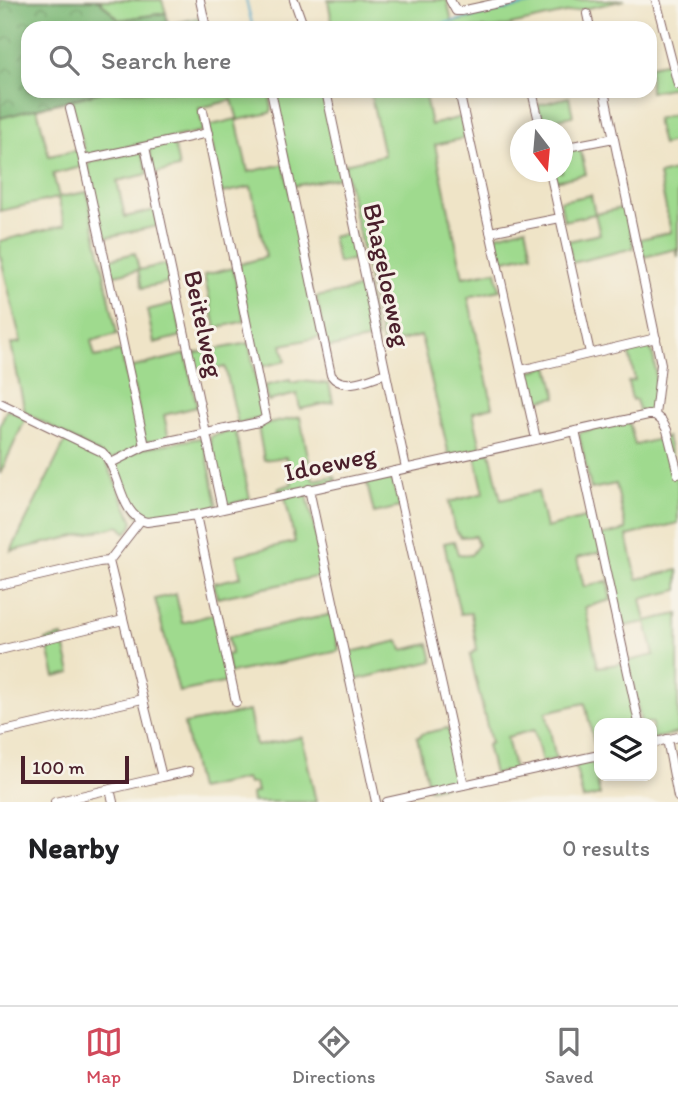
<!DOCTYPE html>
<html lang="en">
<head>
<meta charset="utf-8">
<style>
  :root { --surface:#fff; --page:#f2f2f2; --text:#202124; --muted:#757577; --line:#e0e0e0; --accent:#d1495b }
  body { margin:0; font-family:Itim,sans-serif; background:var(--page); color:var(--text) }
  .controls { position:absolute; right:21px; bottom:21px; display:grid; overflow:hidden; border-radius:14px; box-shadow:0 4px 10px #0003 }
  .controls button { width:63px; height:63px; display:grid; place-items:center; padding:0; border:0; border-bottom:2px solid var(--line); background:var(--surface); color:var(--text); font:35px sans-serif }
  .compass { position:absolute; left:510px; top:119px; width:63px; height:63px; border-radius:50%; background:var(--surface); box-shadow:0 4px 10px #0003; rotate:164deg }
  .scale { position:absolute; left:21px; bottom:18px; width:108px; box-sizing:border-box; padding-left:7px; border:4px solid #4a1f2b; border-top:0; font-size:19px; line-height:24px; white-space:nowrap; color:#4a1f2b; -webkit-text-stroke:5px #f7f3e8; paint-order:stroke }
  .list { margin:0; padding:0; list-style:none }
  h2 { display:flex; justify-content:space-between; align-items:center; height:91px; margin:0; padding:0 28px; font-size:30px }
  h2 small { font-size:23px; font-weight:400; color:var(--muted) }
  .icon { flex:none; width:38px; height:38px; fill:none; stroke:currentColor; stroke-width:2; stroke-linecap:round; stroke-linejoin:round }
  .map { position:relative; flex:none; width:678px; height:802px; overflow:hidden }
  .search { position:absolute; background:var(--surface); box-shadow:0 4px 10px #0003; left:21px; right:21px; top:21px; height:77px; display:flex; align-items:center; gap:18px; box-sizing:border-box; padding:0 24px; border-radius:21px; color:var(--muted); font-size:26px }
  .sheet { height:203px; background:var(--surface) }
  nav { display:flex; justify-content:space-around; align-items:center; box-sizing:border-box; height:98px; border-top:2px solid var(--line); background:var(--surface); font-size:19px; color:var(--muted) }
  nav a { display:grid; justify-items:center; gap:4px }
  nav .on { color:var(--accent) }
  .map>svg:first-child { display:block }
  .grass { fill:#9fda8e; stroke:#747c5c; stroke-width:2 }
  .forest { fill:url(#forest-crowns); stroke:#646c52; stroke-width:2 }
  .lines { fill:none; stroke-linecap:round; stroke-linejoin:round }
  .stream { stroke:#4da6cb; stroke-width:2 }
  .minor-casing { stroke:#846462; stroke-width:10 }
  .minor { stroke:#fff; stroke-width:8 }
  .labels { text-anchor:middle; dominant-baseline:central; stroke-width:6; stroke-linejoin:round; paint-order:stroke }
  .street-label { font-size:26px; fill:#4a1f2b; stroke:#f7f3e8 }
</style>
</head>
<body>
<div class="map">
<svg width="678" height="802" viewBox="0 0 678 802">
  <defs>
    <pattern id="forest-crowns" width="20" height="18" patternUnits="userSpaceOnUse" patternTransform="scale(1.75)"><rect width="20" height="18" fill="#7fba79"/><path d="M2 6a3 3 0 1 1 6 0M12 15a3 3 0 1 1 6 0" fill="none" stroke="#6a9763"/></pattern>
  </defs>
  <rect width="100%" height="100%" fill="#f7f3e8"/>
  <filter id="ink" filterUnits="userSpaceOnUse"><feTurbulence type="fractalNoise" baseFrequency=".0143" numOctaves="2"/><feDisplacementMap in="SourceGraphic" scale="14" xChannelSelector="R" yChannelSelector="G"/><feConvolveMatrix kernelMatrix="1 2 1 2 8 2 1 2 1" color-interpolation-filters="sRGB"/></filter>
  <filter id="wash" filterUnits="userSpaceOnUse"><feTurbulence type="fractalNoise" baseFrequency=".00686" numOctaves="4" result="noise"/><feDisplacementMap in="SourceGraphic" scale="28" xChannelSelector="R" yChannelSelector="G"/><feGaussianBlur stdDeviation="1.57" result="paint"/><feColorMatrix in="noise" values="0 0 0 0 0 0 0 0 0 0 0 0 0 0 0 0 0 1.4 0 .05"/><feComposite in="paint" operator="in"/></filter>
  <g filter="url(#wash)">
    <rect width="100%" height="100%" fill="#efe4c7"/>
    <path class="grass" d="M99 0H162L166 13 119 20Z
      M328 0H447L452 22 550 0H625L497 28H333Z
      M669 62 675 87 650 92V66Z
      M104 91H269L272 109 270 113 238 120 232 100 199 108 203 131 86 155 70 100Z
      M273 91H324L341 177 293 186Z
      M370 91H424L431 125 461 117 465 138 435 145 463 277 496 271 500 290 468 297 493 407 473 412 481 448 449 455 421 336 383 345 344 164 384 155Z
      M569 97 573 116 542 122 538 105Z
      M37 108 49 156 78 150 82 167 53 174 59 197 87 192 117 334 91 341 95 357 121 351 140 440 137 447 111 460 25 412 11 344 21 342 0 255V241L65 225 58 198 0 211V118Z
      M678 113V141L662 145 656 119Z
      M236 119 248 172 284 164 321 337 282 345 286 361 260 367 237 265 266 257 251 187 222 193 208 126Z
      M174 142 179 168 153 174 149 149Z
      M580 148 586 174 555 181 553 172H562L563 151Z
      M142 151 148 174 117 181 125 217 155 210 158 226 102 238 88 166 90 162Z
      M678 170V257L676 249 644 257 640 239 671 232 659 175Z
      M591 195 595 214 626 207 634 248 572 263 568 241 600 234 595 214 564 221 560 201Z
      M526 227 532 254 500 261 496 239 497 235Z
      M353 232 359 258 338 263 332 237Z
      M135 253 139 270 166 264 170 282 142 288 138 270 110 276 106 260Z
      M233 268 245 321 216 328 204 275Z
      M366 287 377 338 327 348 316 297Z
      M175 303 182 336 154 343 147 310Z
      M249 343 262 414 261 418 238 424 225 367 195 373 191 354Z
      M650 347C657 361 659 401 648 413L640 414 636 400H632L628 382 635 380 628 349Z
      M186 354 197 407 164 415 169 439 145 442 130 368Z
      M549 366 557 397 531 402 527 379 529 372Z
      M290 380 291 383 301 381 329 384 333 402 300 409 297 394 268 401 264 386Z
      M7 409 26 418 0 474V425Z
      M300 417 313 480 335 476 336 481 278 493 279 488 292 484 286 457 264 460 258 426Z
      M629 422 635 445 667 437 678 484V523L627 536 637 579 678 570V590L641 599 646 621 678 614V733L652 739V723H641L628 661 654 655 646 622 620 627 600 536 626 530 616 484 591 489 579 435 581 432Z
      M235 430 250 499 225 505 223 502 210 439 211 436Z
      M67 438 104 457 133 521 132 526 126 533 119 526 11 551Z
      M200 438 204 440 217 504 215 508 148 520 137 515 127 499 117 469 119 461 143 448Z
      M490 452 501 500 538 491 546 528 592 516 601 552 577 558 584 587 607 581 611 600 585 607 598 667 624 663 637 723H599V751L596 752 585 703 546 712 556 759 542 762 534 730 507 737 514 769 494 774 487 745 491 743 470 655 477 649 471 613 460 614 444 543 454 541 458 554 471 555 478 545 475 536 461 537 454 528 449 502 484 493 475 455Z
      M390 475 400 507 374 513 366 480Z
      M303 493 307 495 325 575 217 598 214 583 241 577 236 555 295 542 285 497Z
      M176 594 182 623 214 614 228 682 179 692 155 599Z
      M333 614 339 651 230 673 226 655 231 654 228 637Z
      M62 636 71 673 55 677 46 640Z
      M399 641 402 650 429 644 433 661 351 681 346 653Z
      M249 711 256 746 302 737 316 802H252L251 794 257 792 255 783 248 784 246 779 198 789 184 724Z
      M448 728 458 782 429 789 417 737 421 736V734Z
      M592 760 600 795 583 799 575 764Z"/>
    <path class="forest" d="M0 0H99L119 20 166 13 168 25 201 17 203 28H28V91H104L0 118Z"/>
    <g class="lines">
      <path class="stream" d="M246 0 253 28
        M422 28 550 0"/>
    </g>
  </g>
  <g filter="url(#ink)">
    <g class="lines">
      <g class="minor-casing">
        <path id="minor" d="M200 0 206 28
          M294 0 304 28
          M450 0 456 11H461L512 0
          M656 0 678 85
          M587 14 590 28
          M271 91 331 375C343 392 370 378 386 373
          M326 91 406 468
          M459 91 536 439
          M532 91 541 130
          M604 91 661 364 655 415
          M70 109 83 160 145 446
          M145 147 222 509
          M562 148 614 138
          M83 160 208 133
          M550 172 590 353
          M490 232 560 218
          M521 370 656 338
          M0 403 102 452C121 470 119 517 147 522L196 515 648 415H655L662 421 667 430 678 474
          M575 431 639 723
          M111 463 145 446 259 422 266 418 203 111
          M394 471 464 785
          M309 489 376 802
          M196 515 236 702
          M0 585 99 562 109 561
          M0 650 123 620
          M0 732 142 699
          M667 739 678 797
          M652 743 678 737
          M162 777 189 771
          M110 789 113 802
          M55 802 162 777 109 561 140 521
          M387 802 599 755"/>
      </g>
      <use href="#minor" class="minor"/>
    </g>
  </g>
  <g class="labels">
    <g class="street-label">
      <text transform="translate(387 275) rotate(78)">Bhageloeweg</text>
      <text transform="translate(204 324) rotate(78)">Beitelweg</text>
      <text transform="translate(330 463) rotate(-12)">Idoeweg</text>
    </g>
  </g>
</svg>
<div class="controls">
<button><svg class="icon" aria-label="layers" viewBox="0 0 24 24"><path d="M12 4l9 5-9 5-9-5zM3 14l9 5 9-5"/></svg></button>
</div>
<svg class="compass" viewBox="-18 -18 36 36"><path d="M0-13l5 13h-10z" fill="#e53935"/><path d="M0 13l5-13h-10z" fill="#757577"/></svg>
<div class="scale">100 m</div>
<div class="search"><svg class="icon" aria-label="search" viewBox="0 0 24 24"><circle cx="10" cy="10" r="6"/><path d="M15 15l6 6"/></svg>Search here</div>
</div>
<section class="sheet">
<h2>Nearby<small>0 results</small></h2>
<ul class="list">
</ul>
</section>
<nav>
<a class="on"><svg class="icon" aria-label="map" viewBox="0 0 24 24"><path d="M3 6l6-2 6 2 6-2v14l-6 2-6-2-6 2zM9 4v14M15 6v14"/></svg>Map</a>
<a><svg class="icon" aria-label="directions" viewBox="0 0 24 24"><path d="M12 3l9 9-9 9-9-9zM9 14v-3h6M13 9l2 2-2 2"/></svg>Directions</a>
<a><svg class="icon" aria-label="saved" viewBox="0 0 24 24"><path d="M7 4h10v16l-5-4-5 4z"/></svg>Saved</a>
</nav>
</body>
</html>
